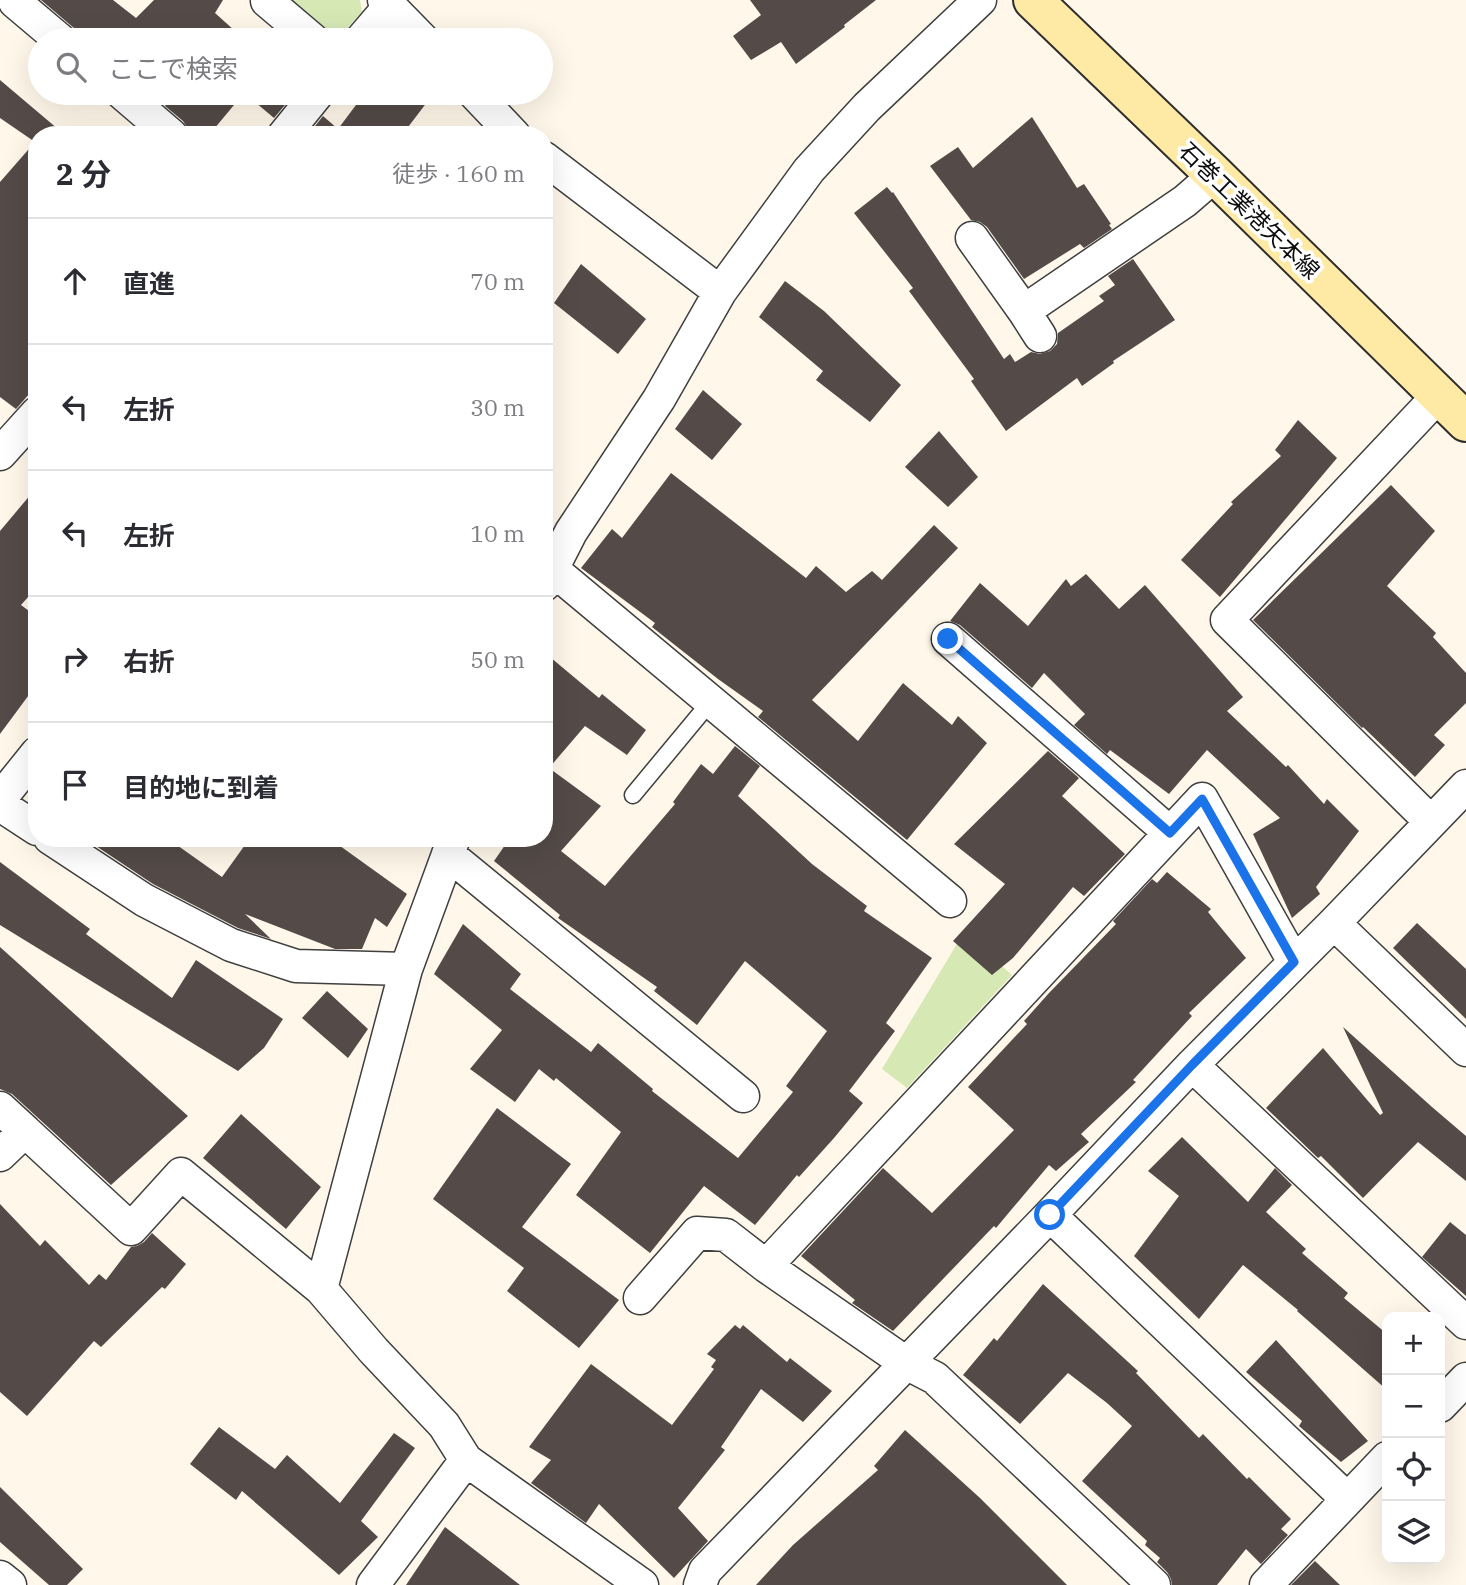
<!DOCTYPE html>
<html lang="ja">
<head>
<meta charset="utf-8">
<style>
  :root { --surface:#fff; --page:#f7f7f7; --text:#2b2b33; --muted:#7c7c81; --line:#e1e1e2 }
  body { margin:0; font-family:"IBM Plex Serif","Noto Sans JP",serif; background:var(--page); color:var(--text) }
  .controls { position:absolute; right:21px; bottom:21px; display:grid; overflow:hidden; border-radius:14px; box-shadow:0 7px 28px #0002 }
  .controls button { width:63px; height:63px; display:grid; place-items:center; padding:0; border:0; border-bottom:2px solid var(--line); background:var(--surface); color:var(--text); font:35px sans-serif }
  .stop { position:absolute; width:21px; height:21px; margin:-16px; border:5px solid #1a73e8; border-radius:50%; background:#fff }
  .stop.end { background:#1a73e8; border-color:#fff; box-shadow:0 2px 7px #0008 }
  .list { margin:0; padding:0; list-style:none }
  h2 { display:flex; justify-content:space-between; align-items:center; height:91px; margin:0; padding:0 28px; font-size:30px }
  h2 small { font-size:23px; font-weight:400; color:var(--muted) }
  .list li { display:grid; grid-template-columns:46px 1fr auto; gap:21px; align-items:center; box-sizing:border-box; height:126px; padding:0 28px; border-top:2px solid var(--line) }
  .list b { display:block; font-size:26px; white-space:nowrap }
  .list em { font-size:23px; font-style:normal; color:var(--muted) }
  .icon { flex:none; width:38px; height:38px; fill:none; stroke:currentColor; stroke-width:2; stroke-linecap:round; stroke-linejoin:round }
  .map { position:relative; flex:none; width:1466px; height:1585px; overflow:hidden }
  .search { position:absolute; background:var(--surface); box-shadow:0 7px 28px #0002; left:28px; top:28px; width:525px; height:77px; display:flex; align-items:center; gap:18px; box-sizing:border-box; padding:0 24px; border-radius:38px; color:var(--muted); font-size:26px }
  .panel { position:absolute; background:var(--surface); box-shadow:0 7px 28px #0002; left:28px; top:126px; width:525px; height:721px; border-radius:28px }
  .map>svg:first-child { display:block }
  .green { fill:#d6e9b5 }
  .building { fill:#544b48 }
  .lines { fill:none; stroke-linecap:round; stroke-linejoin:round }
  .service-casing { stroke:#3f3f3f; stroke-width:19 }
  .minor-casing { stroke:#3f3f3f; stroke-width:35 }
  .secondary-casing { stroke:#2e2e2e; stroke-width:42 }
  .service { stroke:#fff; stroke-width:16 }
  .minor { stroke:#fff; stroke-width:32 }
  .secondary { stroke:#ffeaa5; stroke-width:38 }
  .route { stroke:#1a73e8; stroke-width:9 }
  .labels { text-anchor:middle; dominant-baseline:central; stroke-width:7; stroke-linejoin:round; paint-order:stroke }
  .street-label { font-size:23px; fill:#0c0c0c; stroke:#fff }
</style>
</head>
<body>
<div class="map">
<svg width="1466" height="1585" viewBox="0 0 1466 1585">
  <rect width="100%" height="100%" fill="#fff8ea"/>
  <path class="green" d="M284 0H360L362 12 339 37 324 35Z
    M964 932 1012 975 907 1088 882 1069Z"/>
  <path class="building" d="M41 0H113L136 18 154 0H223L215 13 245 40H88Z
    M750 0H876L844 25 845 27 796 64 781 42 751 60 733 36 761 15Z
    M0 80 65 135H37V385L16 409 0 397V182L35 142 0 118Z
    M152 93H244L209 135H195L188 129 183 121 165 106 166 104Z
    M244 93H295L274 118Z
    M365 93H434L402 135H308L323 116 338 129Z
    M1032 117 1077 188 1084 184 1111 224 1109 225 1112 229 1084 248 1080 244 1024 279 987 227 980 222 971 220 930 166 958 147 973 168Z
    M887 187 892 193 893 192 1004 359 1010 354 1015 362 1031 352 1040 354 1050 351 1057 344 1058 333 1104 301 1099 296 1115 285 1108 276 1133 259 1175 320 1113 361 1114 363 1082 386 1077 378 1006 431 971 381 974 379 909 291 913 288 854 213Z
    M581 264 646 319 618 354 554 303Z
    M785 281 824 311 901 385 870 422 816 380 823 371 759 317Z
    M703 390 742 424 712 460 675 429Z
    M1298 420 1337 458 1220 597 1181 560 1233 504 1231 502 1281 456 1275 450Z
    M939 431 978 477 948 507 905 467Z
    M671 473 806 578 816 566 846 592 872 571 882 580 934 525 958 548 812 700 858 741 903 683 952 725 958 716 987 743 907 840 758 717 763 711 718 679 652 627 655 623 581 568 612 529 622 538Z
    M1391 485 1435 531 1387 586 1436 633 1433 637 1466 673V703L1434 735 1445 745 1415 777 1363 727 1362 728 1253 620Z
    M37 487V587L21 605 37 617V684L0 734V531Z
    M1086 574 1119 609 1145 585 1243 697 1227 711 1286 767 1288 765 1324 804 1327 799 1359 831 1316 887 1320 894 1292 918 1253 834 1280 818 1207 750 1169 794 1110 750 1107 754 1074 725 1085 714 1044 673 1032 688 960 625 950 621 980 583 1028 626 1066 579 1071 586Z
    M544 652 599 698 602 694 646 730 627 755 585 726 549 768 601 806 561 851 605 886 675 804 673 802 701 764 713 774 735 746 760 766 738 796 812 864 867 906 864 911 932 958 886 1023 895 1031 849 1091 863 1103 834 1138 799 1177 797 1175 755 1225 704 1186 650 1253 576 1195 621 1132 556 1078 554 1081 539 1069 515 1102 470 1069 502 1030 434 974 463 924 521 974 510 989 591 1052 598 1043 653 1089 652 1091 738 1158 793 1092 786 1086 827 1031 745 961 697 1025 654 991 657 987 558 918 560 915 494 861 510 838H544Z
    M1048 751 1079 778 1062 796 1125 854 1084 896 1073 887 1013 958 992 975 953 941 1005 884 954 844Z
    M84 838H167L222 877 250 838H329L407 894 387 927 375 918 362 949H335L245 914 271 939 238 928 153 884Z
    M0 862 90 929 86 934 172 998 196 960 283 1019 264 1048 238 1071 0 925Z
    M1167 872 1211 909 1208 912 1246 958 1189 1013 1192 1016 1133 1080 1136 1082 1081 1134 1089 1142 1056 1171 1049 1165 996 1228 994 1226 893 1331 852 1303 855 1300 801 1256 883 1168 932 1213 1014 1130 968 1087 1027 1024 1024 1021 1049 993 1116 924 1113 921 1152 879 1157 883Z
    M1417 923 1466 969V1019L1393 948Z
    M0 947 188 1116 111 1185 12 1094 0 1089Z
    M327 991 368 1029 348 1058 302 1018Z
    M1343 1027 1432 1107 1466 1136V1181L1418 1142 1363 1198 1321 1156 1318 1158 1266 1108 1323 1048 1380 1115 1383 1113Z
    M497 1108 571 1164 522 1227 619 1300 579 1348 507 1291 524 1268 433 1199Z
    M241 1114 321 1187 286 1229 203 1158Z
    M1182 1137 1248 1202 1275 1168 1292 1185 1266 1212 1306 1249 1302 1253 1348 1293 1344 1298 1387 1334V1390L1297 1311 1298 1310 1243 1265 1199 1319 1134 1256 1179 1196 1148 1171Z
    M0 1204 40 1246 45 1240 89 1285 99 1274 106 1280 131 1247 137 1246 144 1242 152 1233 186 1264 165 1289 162 1287 101 1347 94 1341 27 1416 0 1392Z
    M1450 1222 1466 1235V1296L1422 1257Z
    M1043 1284 1138 1371 1136 1373 1199 1438 1203 1434 1247 1479 1249 1477 1291 1519 1281 1529 1288 1535 1261 1564 1246 1549 1217 1585H1172L1171 1579 1167 1572 1157 1562 1160 1558 1145 1545 1147 1541 1082 1481 1132 1426 1107 1403 1068 1373 1020 1424 963 1375 994 1338 997 1341Z
    M735 1325 740 1329 743 1325 787 1362 790 1358 832 1391 803 1422 761 1389 721 1447 725 1450 678 1508 708 1541 674 1578 599 1504 586 1523 531 1483 551 1460 529 1447 591 1364 672 1425 714 1369 711 1367 716 1360 707 1354Z
    M1276 1340 1368 1441 1341 1462 1299 1426 1302 1421 1246 1372Z
    M219 1427 275 1469 287 1455 340 1503 394 1433 415 1448 361 1521 378 1537 339 1575 242 1491 236 1500 190 1464Z
    M905 1430 980 1498 1067 1585H756L793 1545 878 1470 874 1466Z
    M0 1487 83 1569 67 1585H49L0 1542Z
    M445 1527 520 1585H406Z
    M1315 1561 1340 1585H1291Z"/>
  <g class="lines">
    <g class="service-casing">
      <path id="service" d="M633 795 711 701"/>
    </g>
    <g class="minor-casing">
      <path id="minor" d="M384 0 423 40
        M267 1 313 40
        M15 2 60 40
        M361 40 390 6
        M122 93 171 135
        M474 93 514 135
        M284 135 318 93
        M544 158 720 292
        M972 238 1024 311 1185 201 1215 175
        M1024 311 1040 336
        M0 454 37 413
        M552 569 950 901
        M544 585 571 532 659 399 720 292 809 170 867 107 980 0
        M948 639 1170 833
        M0 799 37 753
        M0 805 37 829
        M1431 822 1227 620 1439 395
        M50 838 144 900 231 945 296 966 406 969
        M448 854 743 1096
        M1334 923 1466 1050
        M1192 1065 1466 1323
        M0 1108 25 1131
        M0 1155 25 1131 131 1229 181 1174 321 1289
        M1050 1215 1347 1499
        M766 1266 1202 799 1294 962
        M640 1298 697 1233 726 1235 766 1266 906 1363 935 1378 1154 1585
        M1440 1406 1466 1379
        M466 1460 642 1585
        M0 1577 10 1585
        M373 1585 466 1460 444 1425 374 1351 321 1289 406 969 454 838
        M700 1585 705 1571 1050 1215 1192 1065 1334 923 1466 786
        M1266 1585 1387 1458"/>
    </g>
    <g class="secondary-casing">
      <path id="secondary" d="M1033 0 1215 175 1466 422"/>
    </g>
    <use href="#service" class="service"/>
    <use href="#minor" class="minor"/>
    <use href="#secondary" class="secondary"/>
  </g>
  <g class="lines">
    <path class="route" d="M948 639 1170 833 1202 799 1294 962 1192 1065 1050 1215"/>
  </g>
  <g class="labels">
    <g class="street-label">
      <text transform="translate(1250 210) rotate(44)">石巻工業港矢本線</text>
    </g>
  </g>
</svg>
<div class="controls">
<button>+</button>
<button>−</button>
<button><svg class="icon" aria-label="locate" viewBox="0 0 24 24"><circle cx="12" cy="12" r="6"/><path d="M12 2v4M12 18v4M2 12h4M18 12h4"/></svg></button>
<button><svg class="icon" aria-label="layers" viewBox="0 0 24 24"><path d="M12 4l9 5-9 5-9-5zM3 14l9 5 9-5"/></svg></button>
</div>
<div class="stop" style="left:1050px;top:1215px"></div>
<div class="stop end" style="left:948px;top:639px"></div>
<div class="search"><svg class="icon" aria-label="search" viewBox="0 0 24 24"><circle cx="10" cy="10" r="6"/><path d="M15 15l6 6"/></svg>ここで検索</div>
<section class="panel">
<h2>2 分<small>徒歩 · 160 m</small></h2>
<ul class="list">
<li><svg class="icon" aria-label="ahead" viewBox="0 0 24 24"><path d="M12 20V5M6 11l6-6 6 6"/></svg><div><b>直進</b></div><em>70 m</em></li>
<li><svg class="icon" aria-label="left" viewBox="0 0 24 24"><path d="M17 20v-9H6M10 6l-5 5 5 5"/></svg><div><b>左折</b></div><em>30 m</em></li>
<li><svg class="icon" aria-label="left" viewBox="0 0 24 24"><path d="M17 20v-9H6M10 6l-5 5 5 5"/></svg><div><b>左折</b></div><em>10 m</em></li>
<li><svg class="icon" aria-label="right" viewBox="0 0 24 24"><path d="M7 20v-9h11M14 6l5 5-5 5"/></svg><div><b>右折</b></div><em>50 m</em></li>
<li><svg class="icon" aria-label="arrive" viewBox="0 0 24 24"><path d="M6 21V4h12l-3 4 3 4H6"/></svg><div><b>目的地に到着</b></div></li>
</ul>
</section>
</div>
</body>
</html>
